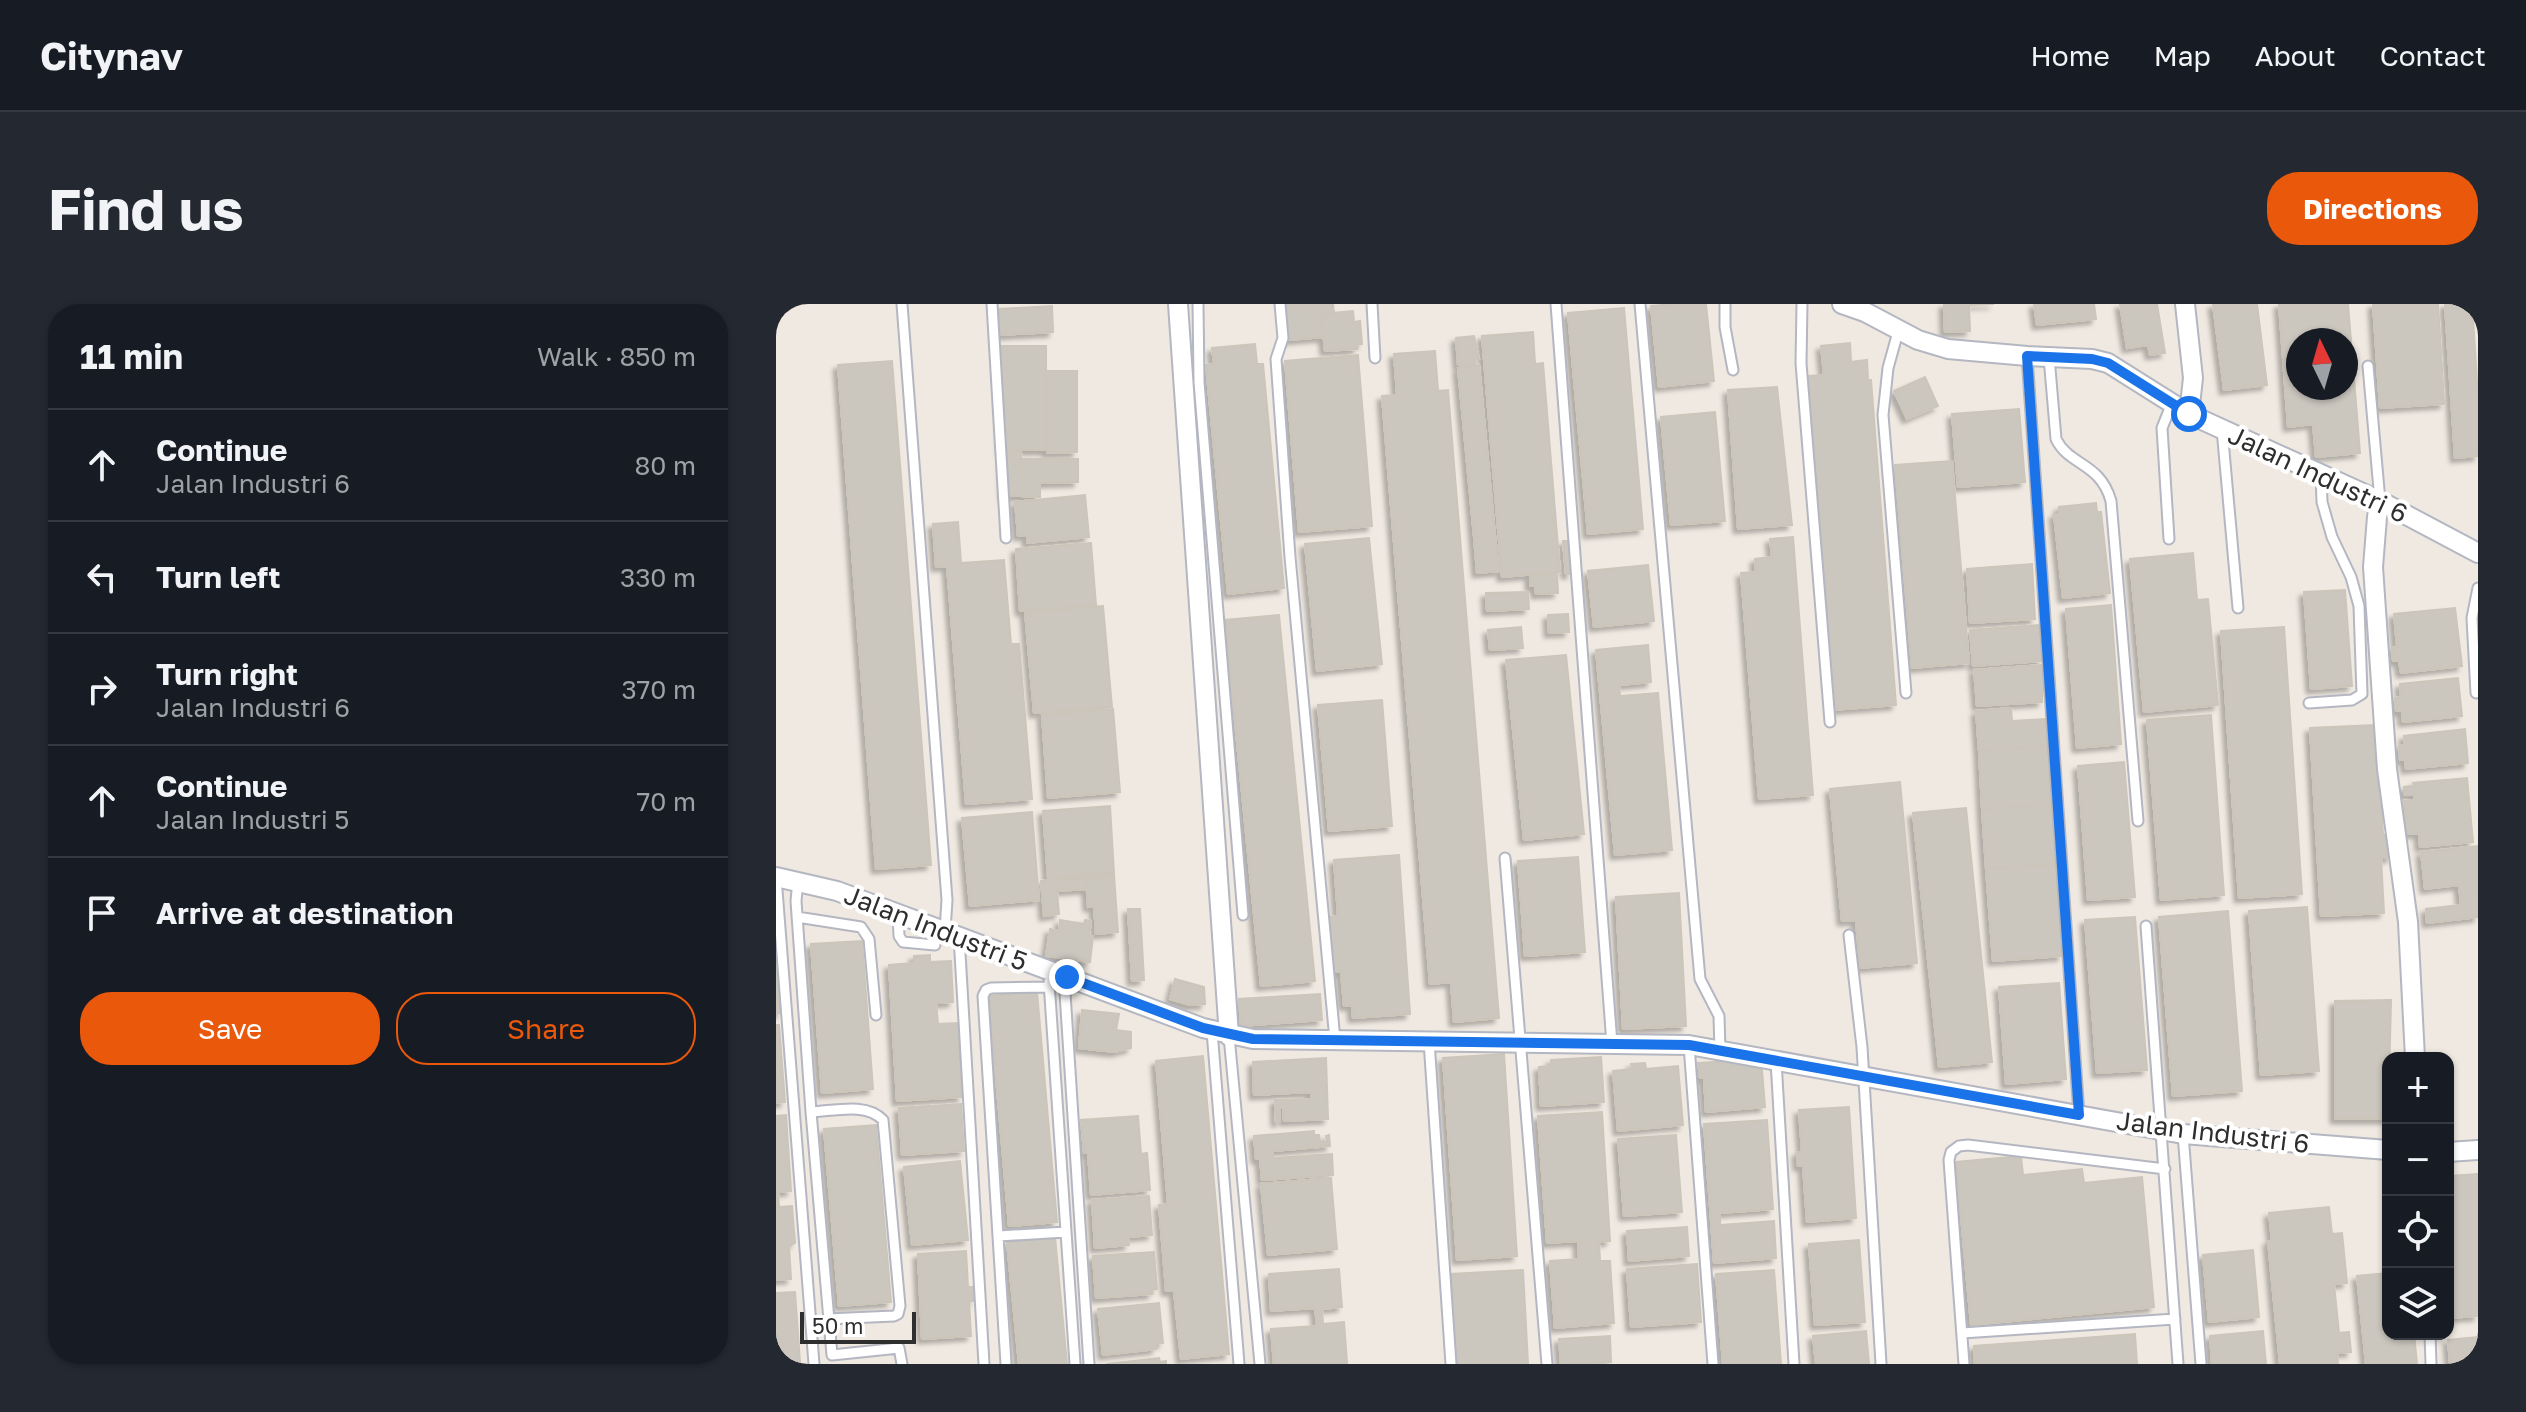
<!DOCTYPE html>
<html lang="en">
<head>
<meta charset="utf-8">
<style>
  :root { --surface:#171b24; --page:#242831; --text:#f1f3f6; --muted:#9ea1a6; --line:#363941; --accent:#ea580c }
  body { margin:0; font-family:"Golos Text",sans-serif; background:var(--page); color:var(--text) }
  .controls { position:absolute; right:24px; bottom:24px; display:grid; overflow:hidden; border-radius:16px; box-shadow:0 2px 6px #0004 }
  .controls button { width:72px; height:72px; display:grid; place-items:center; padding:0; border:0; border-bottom:2px solid var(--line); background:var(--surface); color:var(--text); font:40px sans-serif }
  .compass { position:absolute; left:1510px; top:24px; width:72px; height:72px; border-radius:50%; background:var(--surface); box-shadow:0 2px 6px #0004; rotate:355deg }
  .scale { position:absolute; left:24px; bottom:20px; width:116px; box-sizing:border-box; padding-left:8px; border:4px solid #2e2e2e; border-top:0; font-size:22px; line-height:28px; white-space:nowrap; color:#2e2e2e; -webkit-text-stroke:6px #fff; paint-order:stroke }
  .stop { position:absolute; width:24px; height:24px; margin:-18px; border:6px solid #1a73e8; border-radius:50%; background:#fff }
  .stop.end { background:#1a73e8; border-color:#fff; box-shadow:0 2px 8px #0008 }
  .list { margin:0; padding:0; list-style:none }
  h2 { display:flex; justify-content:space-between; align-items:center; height:104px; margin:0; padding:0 32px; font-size:34px }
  h2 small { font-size:26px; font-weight:400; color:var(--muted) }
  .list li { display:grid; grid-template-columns:52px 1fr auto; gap:24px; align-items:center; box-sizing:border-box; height:112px; padding:0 32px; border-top:2px solid var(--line) }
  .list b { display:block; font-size:30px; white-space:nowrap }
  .list p { margin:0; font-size:26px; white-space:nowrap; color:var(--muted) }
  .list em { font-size:26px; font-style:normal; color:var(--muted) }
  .actions { display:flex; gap:16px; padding:24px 32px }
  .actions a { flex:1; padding:18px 0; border:2px solid var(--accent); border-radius:32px; text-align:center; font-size:28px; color:var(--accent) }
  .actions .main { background:var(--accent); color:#fff }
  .icon { flex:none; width:44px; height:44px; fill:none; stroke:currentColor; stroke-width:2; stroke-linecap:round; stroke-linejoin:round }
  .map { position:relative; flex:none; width:1702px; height:1060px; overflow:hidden; border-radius:32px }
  header { display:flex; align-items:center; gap:48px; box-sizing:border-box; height:112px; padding:0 40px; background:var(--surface); border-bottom:2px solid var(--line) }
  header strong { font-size:38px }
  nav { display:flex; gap:44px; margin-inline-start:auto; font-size:28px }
  .intro { display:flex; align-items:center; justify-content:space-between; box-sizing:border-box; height:192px; padding:0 48px }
  h1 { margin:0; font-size:56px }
  .button { padding:20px 36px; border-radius:32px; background:var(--accent); color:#fff; font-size:28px; font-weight:700 }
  main { display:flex; gap:48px; padding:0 48px }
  aside { flex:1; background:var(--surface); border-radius:32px; box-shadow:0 2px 6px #0004 }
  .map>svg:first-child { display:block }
  .building { fill:#cbc7bf; stroke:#cbc5ba; stroke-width:2; fill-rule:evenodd; filter:url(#shadow) }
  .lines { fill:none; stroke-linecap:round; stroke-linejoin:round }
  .service-casing { stroke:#b4b7c1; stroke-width:13 }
  .minor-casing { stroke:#b4b7c1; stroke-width:22 }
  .service { stroke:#fff; stroke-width:9 }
  .minor { stroke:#fff; stroke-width:18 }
  .route { stroke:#1a73e8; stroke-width:10 }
  .labels { text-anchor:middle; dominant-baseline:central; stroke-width:8; stroke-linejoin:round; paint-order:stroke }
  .street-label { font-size:26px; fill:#2e2e2e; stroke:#fff }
</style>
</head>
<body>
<header>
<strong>Citynav</strong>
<nav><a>Home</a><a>Map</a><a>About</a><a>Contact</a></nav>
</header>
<div class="intro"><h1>Find us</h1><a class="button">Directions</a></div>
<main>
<aside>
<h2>11 min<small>Walk · 850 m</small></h2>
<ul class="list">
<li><svg class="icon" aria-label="ahead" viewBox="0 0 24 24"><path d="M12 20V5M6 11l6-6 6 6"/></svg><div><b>Continue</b><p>Jalan Industri 6</p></div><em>80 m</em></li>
<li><svg class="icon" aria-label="left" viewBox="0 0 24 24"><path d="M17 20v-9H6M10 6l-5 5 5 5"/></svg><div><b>Turn left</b></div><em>330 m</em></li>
<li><svg class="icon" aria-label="right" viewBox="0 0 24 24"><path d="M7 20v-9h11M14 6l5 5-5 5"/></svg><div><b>Turn right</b><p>Jalan Industri 6</p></div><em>370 m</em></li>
<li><svg class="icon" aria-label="ahead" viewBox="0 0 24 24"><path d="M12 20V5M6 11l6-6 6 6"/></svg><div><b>Continue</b><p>Jalan Industri 5</p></div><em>70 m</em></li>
<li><svg class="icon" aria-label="arrive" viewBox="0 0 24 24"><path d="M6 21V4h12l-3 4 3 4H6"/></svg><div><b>Arrive at destination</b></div></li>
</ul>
<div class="actions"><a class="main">Save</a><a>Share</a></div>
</aside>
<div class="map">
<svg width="1702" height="1060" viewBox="0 0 1702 1060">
  <defs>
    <filter id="shadow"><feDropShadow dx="-4.5" dy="4.5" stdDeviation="2" flood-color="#0004"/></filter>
  </defs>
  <rect width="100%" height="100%" fill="#efe9e1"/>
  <path class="building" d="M510 0H557L558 9 545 10 547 33 513 36Z
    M899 0H930L938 77 883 83 875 2Z
    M1168 0H1218L1193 1 1194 27 1169 28Z
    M1258 0H1318L1320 15 1261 21Z
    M1344 0H1381L1389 49 1374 51 1372 41 1351 44Z
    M1437 0H1481L1491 81 1448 86Z
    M1503 0H1572L1584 149 1540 153 1537 120 1512 123ZM1522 36H1570V84H1522Z
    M1597 0H1662L1668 100 1604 104Z
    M1669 0H1696L1702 92V152L1679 154Z
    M276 2 277 28 224 31 223 5Z
    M848 4 867 225 812 230 792 9Z
    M577 7 578 18 584 17 586 40H581V45L549 47 545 10Z
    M757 28 759 60 767 59 784 268 726 273 706 32Z
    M698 32 703 55H699V60L682 61 680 34Z
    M1074 39 1075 58 1091 56 1092 76H1095L1120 401 1057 406 1032 72 1048 71 1045 42Z
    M479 40 481 60H487L508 284 452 290 430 61 438 60 436 44Z
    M225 42H270V146H226Z
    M659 47 662 87 672 86 723 714 678 718 675 678 654 680 606 92 621 91 618 50Z
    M582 51 596 222 523 228 509 57Z
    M116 57 155 561 100 565 62 61Z
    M703 61 719 231 698 233 682 64Z
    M271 67H301V148L271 149Z
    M1149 73 1162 102 1131 115 1118 87Z
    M1001 83 1016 221 962 225 952 86Z
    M1243 105 1249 178 1182 183 1176 110Z
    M939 108 949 217 895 221 885 113Z
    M228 147H245L246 192H228Z
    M246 155H302V178L264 179V193H246Z
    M1176 157 1193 359 1136 364 1119 161Z
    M309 191 313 233 251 239V231L242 232 239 198Z
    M1320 199 1321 208H1325L1334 289 1287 294 1278 210H1283V203Z
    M182 218 185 259 228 256 235 340H243L256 495 190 500 171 262 160 263 157 220Z
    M719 231 723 267 701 269 698 233Z
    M1017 233 1037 491 983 495 965 269 980 268 979 255 996 253 994 235Z
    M593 234 606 360 541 367 529 240Z
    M787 237H792L795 270H790Z
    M315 239 320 301 244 307 240 245Z
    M1417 249 1421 296 1432 295 1442 401 1368 408 1354 255Z
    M1256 260 1259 315 1194 319 1191 265Z
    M872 261 878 317 818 323 812 267Z
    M781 270 782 289 760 290 759 282H754V272Z
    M1569 286 1576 382 1535 385 1528 288Z
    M752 288 753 305 711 307 710 289Z
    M1335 301 1345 440 1301 444 1290 305Z
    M327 302 336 403 258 409 249 308Z
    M1679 304 1686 362 1625 369 1623 357H1617L1616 344 1621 343 1618 310Z
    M792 310 793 328 773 329 772 311Z
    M503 311 539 677 485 682 449 316Z
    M1263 321 1266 357 1197 362 1194 326Z
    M745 323 747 344 714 346 712 326Z
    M1508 323 1526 590 1463 594 1445 327Z
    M872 341 875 378 843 381 844 392 882 389 896 546 839 551 820 346Z
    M790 351 808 530 748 536 730 356Z
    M1265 361V366H1270L1271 385 1266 386V398L1201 402 1198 366Z
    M1682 374 1686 412 1627 418 1626 407H1620L1619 394 1625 393 1624 380Z
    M606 396 616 522 553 527 542 401Z
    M1235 404 1236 417 1269 415 1271 442 1203 447 1200 407Z
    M337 405 344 488 272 494 266 411Z
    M1435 411 1448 591 1385 596 1371 416Z
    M1599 421 1602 481 1609 480 1610 495H1605L1607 531H1613L1615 554H1605L1608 609 1545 612 1534 424Z
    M1689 425 1692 459 1630 465 1629 455 1624 456 1623 442 1629 441 1628 432Z
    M1271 442 1275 501 1206 505 1203 447Z
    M1348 458 1359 593 1312 596 1302 462Z
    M1691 474 1697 538 1644 543 1643 529 1631 530 1628 497 1638 496V490L1628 491V483L1638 482 1637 479Z
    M1124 478 1141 659 1084 664 1080 616 1066 617 1054 485Z
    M1275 501 1280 560 1210 565 1206 505Z
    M334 502 338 569 272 574 267 507Z
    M1190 504 1216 758 1163 763 1137 509Z
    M256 508 263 596 194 602 186 514Z
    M1701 542 1702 613 1651 619 1650 605 1685 601 1683 581 1649 585 1645 548Z
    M623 551 634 710 577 714 576 701 568 702 565 668H557L554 613 562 612 558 556Z
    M802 553 809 648 749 652 742 557Z
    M1280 560 1286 652 1217 657 1210 565Z
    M338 571 342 628 320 630 318 602 312 603 310 574Z
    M310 574V585L281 587 280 576Z
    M280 576 283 610 268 612 265 577Z
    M903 589 910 722 847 725 840 593Z
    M1531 603 1543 767 1485 771 1473 607Z
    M352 605H364L368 676 356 677Z
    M1452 607 1466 787 1397 792 1383 613Z
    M1359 613 1371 766 1321 769 1309 616Z
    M284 616 308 620 309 616 315 617 313 632H317L314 658 270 652 274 625 283 627Z
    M86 637 97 785 46 789 35 640Z
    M0 642 5 709H0Z
    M154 651V658L175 657 177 698 160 699 162 720 182 719 186 793 121 797 113 661 138 659V652Z
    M399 675 428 683 429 700 414 701 394 695Z
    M1283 679 1290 775 1230 780 1223 683Z
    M261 688 281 918 233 922 213 692Z
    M544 690 546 716 465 722 463 695Z
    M1615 696 1612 815H1559V697Z
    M306 706 343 710 340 726 355 728V744L339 748 303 744Z
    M0 721H3L9 798 0 799Z
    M728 750 741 952 681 956 667 754Z
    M427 752 453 1050 405 1055 398 987H390L383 901 392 900 380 757Z
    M825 753 828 798 765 802 763 763 775 762V756Z
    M550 754 552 815 508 817 507 804H503L504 818H500L499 796 535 795V788L478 791 477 758Z
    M954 757 986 766 989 803 930 808 928 774H924L922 759Z
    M869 759 870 765 902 762 907 821 842 827 837 767 856 765 855 760Z
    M185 800 188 847 126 851 123 804Z
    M1073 803 1080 914 1031 918 1027 862H1022L1021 848H1026L1023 806Z
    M826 808 834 937 823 938 824 957H834L838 1019 779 1024 774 957 803 955 802 937 771 939 762 812Z
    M10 811 15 887 2 888 3 903 16 902 19 939 13 942 15 975 0 976V812Z
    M362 812 365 850 371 849 374 886 315 891 312 848 308 849 305 816Z
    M991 816 997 905 944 909V921L998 917 1000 954 938 959 928 820Z
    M100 821 115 998 63 1002 48 825Z
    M538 827V831H543L544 838H551L550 832 553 831 554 842 497 847V854L556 850 557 871 486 876 484 855H480L478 832Z
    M900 831 906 908 848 912 842 835Z
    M1245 852 1247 871 1306 865 1308 879 1366 873 1378 1003 1195 1021 1180 858Z
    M184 857 192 936 136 941 128 863Z
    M1702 870V1012L1672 1014V872Z
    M555 874 561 945 492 951 485 880Z
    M373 892 376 931 352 933 353 941 319 944 316 896Z
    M1553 903 1556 930 1566 929 1571 979 1558 980 1563 1029 1573 1028 1575 1048 1561 1049 1562 1060H1504L1492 937H1496L1493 909Z
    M911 923 913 952 853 957 851 927Z
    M279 933 291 1060H243L231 938Z
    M1083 936 1089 1018 1039 1021 1033 940Z
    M1477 946 1483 1013 1433 1018 1427 951Z
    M190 947 192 983H197L198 997H193L195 1032 146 1035 142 950Z
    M378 948 381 985H376V990L320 994 317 952Z
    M921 960 925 1018 855 1023 851 965Z
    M563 965 566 1003 546 1005 547 1020 568 1018 571 1059 498 1060 495 1025 541 1022 539 1004 495 1007 493 970Z
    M747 966 752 1060H680L675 970Z
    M998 966 1005 1060H947L940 970Z
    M1612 969V1030H1638L1641 1060H1590L1581 972Z
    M19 988 24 1058 0 1060V989Z
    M383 999 387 1039 380 1040V1045L327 1051 322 1005Z
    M1090 1027 1093 1060H1040L1037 1032Z
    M1487 1027 1490 1060H1436L1434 1032Z
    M1359 1030 1361 1060H1199L1198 1042Z
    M834 1032 835 1058 785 1060 783 1035Z
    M1702 1033V1060H1674L1672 1036Z
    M383 1054 384 1058 390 1057V1060H330Z"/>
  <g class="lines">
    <g class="service-casing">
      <path id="service" d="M126 0 171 596 169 627
        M216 0 230 234
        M422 0 423 78 467 611
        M504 0 507 34 500 55 514 253 559 736
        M596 0 599 54
        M780 0 836 740
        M864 0 924 675 943 712 944 747
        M949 0V23L957 66
        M1026 0 1025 59 1054 418
        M1122 28 1112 64 1107 111 1130 389
        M1251 52 1303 811
        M1273 53 1280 135C1293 162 1324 158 1335 197L1362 517
        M1592 62 1604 197
        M1446 125 1462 304
        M1393 235 1386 124 1396 99
        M1700 389 1696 314 1702 284
        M1533 399 1576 396 1586 390 1583 302 1575 273 1556 233 1546 198 1545 170
        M729 554 771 1060
        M0 573 38 1060
        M22 577 20 597 35 808 56 1051 123 1044 126 1060
        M122 610 123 632 127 638 159 641
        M21 613 85 623 93 635 100 711
        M1370 622 1402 1060
        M1073 631 1086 743 1105 1060
        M183 632 208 1060
        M291 673 289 689 313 1060
        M273 678 299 1060
        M436 727 463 1060
        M453 732 484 1060
        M653 737 675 1060
        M913 741 937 1060
        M1000 757 1018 1060
        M35 808C58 807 90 798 107 816L124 1002 122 1010 118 1012 51 1015
        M1407 830 1425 1060
        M223 932 290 928
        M1186 1029 1399 1015
        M1654 1030 1655 1060
        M230 1060 207 692 210 686 215 684 274 683
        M1188 1060 1173 856 1175 848 1183 842 1192 841 1389 865"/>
    </g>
    <g class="minor-casing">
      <path id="minor" d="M402 0 453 732
        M1066 0 1089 8 1142 36 1172 45 1251 52 1316 55 1332 59 1413 110 1604 197 1702 249
        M1409 0 1417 74 1413 110
        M1604 197 1601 213 1597 263 1611 465 1632 618 1639 754
        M0 573 61 587 427 724 477 735 913 741 1407 830 1612 846
        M1672 848 1702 846"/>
    </g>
    <use href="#service" class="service"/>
    <use href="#minor" class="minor"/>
  </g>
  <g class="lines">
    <path class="route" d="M291 673 427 724 477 735 913 741 1303 811 1251 52 1316 55 1332 59 1413 110"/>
  </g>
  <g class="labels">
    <g class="street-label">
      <text transform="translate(1542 170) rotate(25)">Jalan Industri 6</text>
      <text transform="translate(160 624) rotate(21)">Jalan Industri 5</text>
      <text transform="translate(1437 828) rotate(7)">Jalan Industri 6</text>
    </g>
  </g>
</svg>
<div class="controls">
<button>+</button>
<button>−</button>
<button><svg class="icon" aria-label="locate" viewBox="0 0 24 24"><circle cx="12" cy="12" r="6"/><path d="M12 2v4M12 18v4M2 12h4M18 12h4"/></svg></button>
<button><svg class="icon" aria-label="layers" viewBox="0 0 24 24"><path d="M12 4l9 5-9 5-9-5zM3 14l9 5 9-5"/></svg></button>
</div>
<svg class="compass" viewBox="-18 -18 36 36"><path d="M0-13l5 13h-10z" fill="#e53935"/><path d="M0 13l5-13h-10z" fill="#9ea1a6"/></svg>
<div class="scale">50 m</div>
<div class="stop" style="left:1413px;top:110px"></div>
<div class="stop end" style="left:291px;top:673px"></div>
</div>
</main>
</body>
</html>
